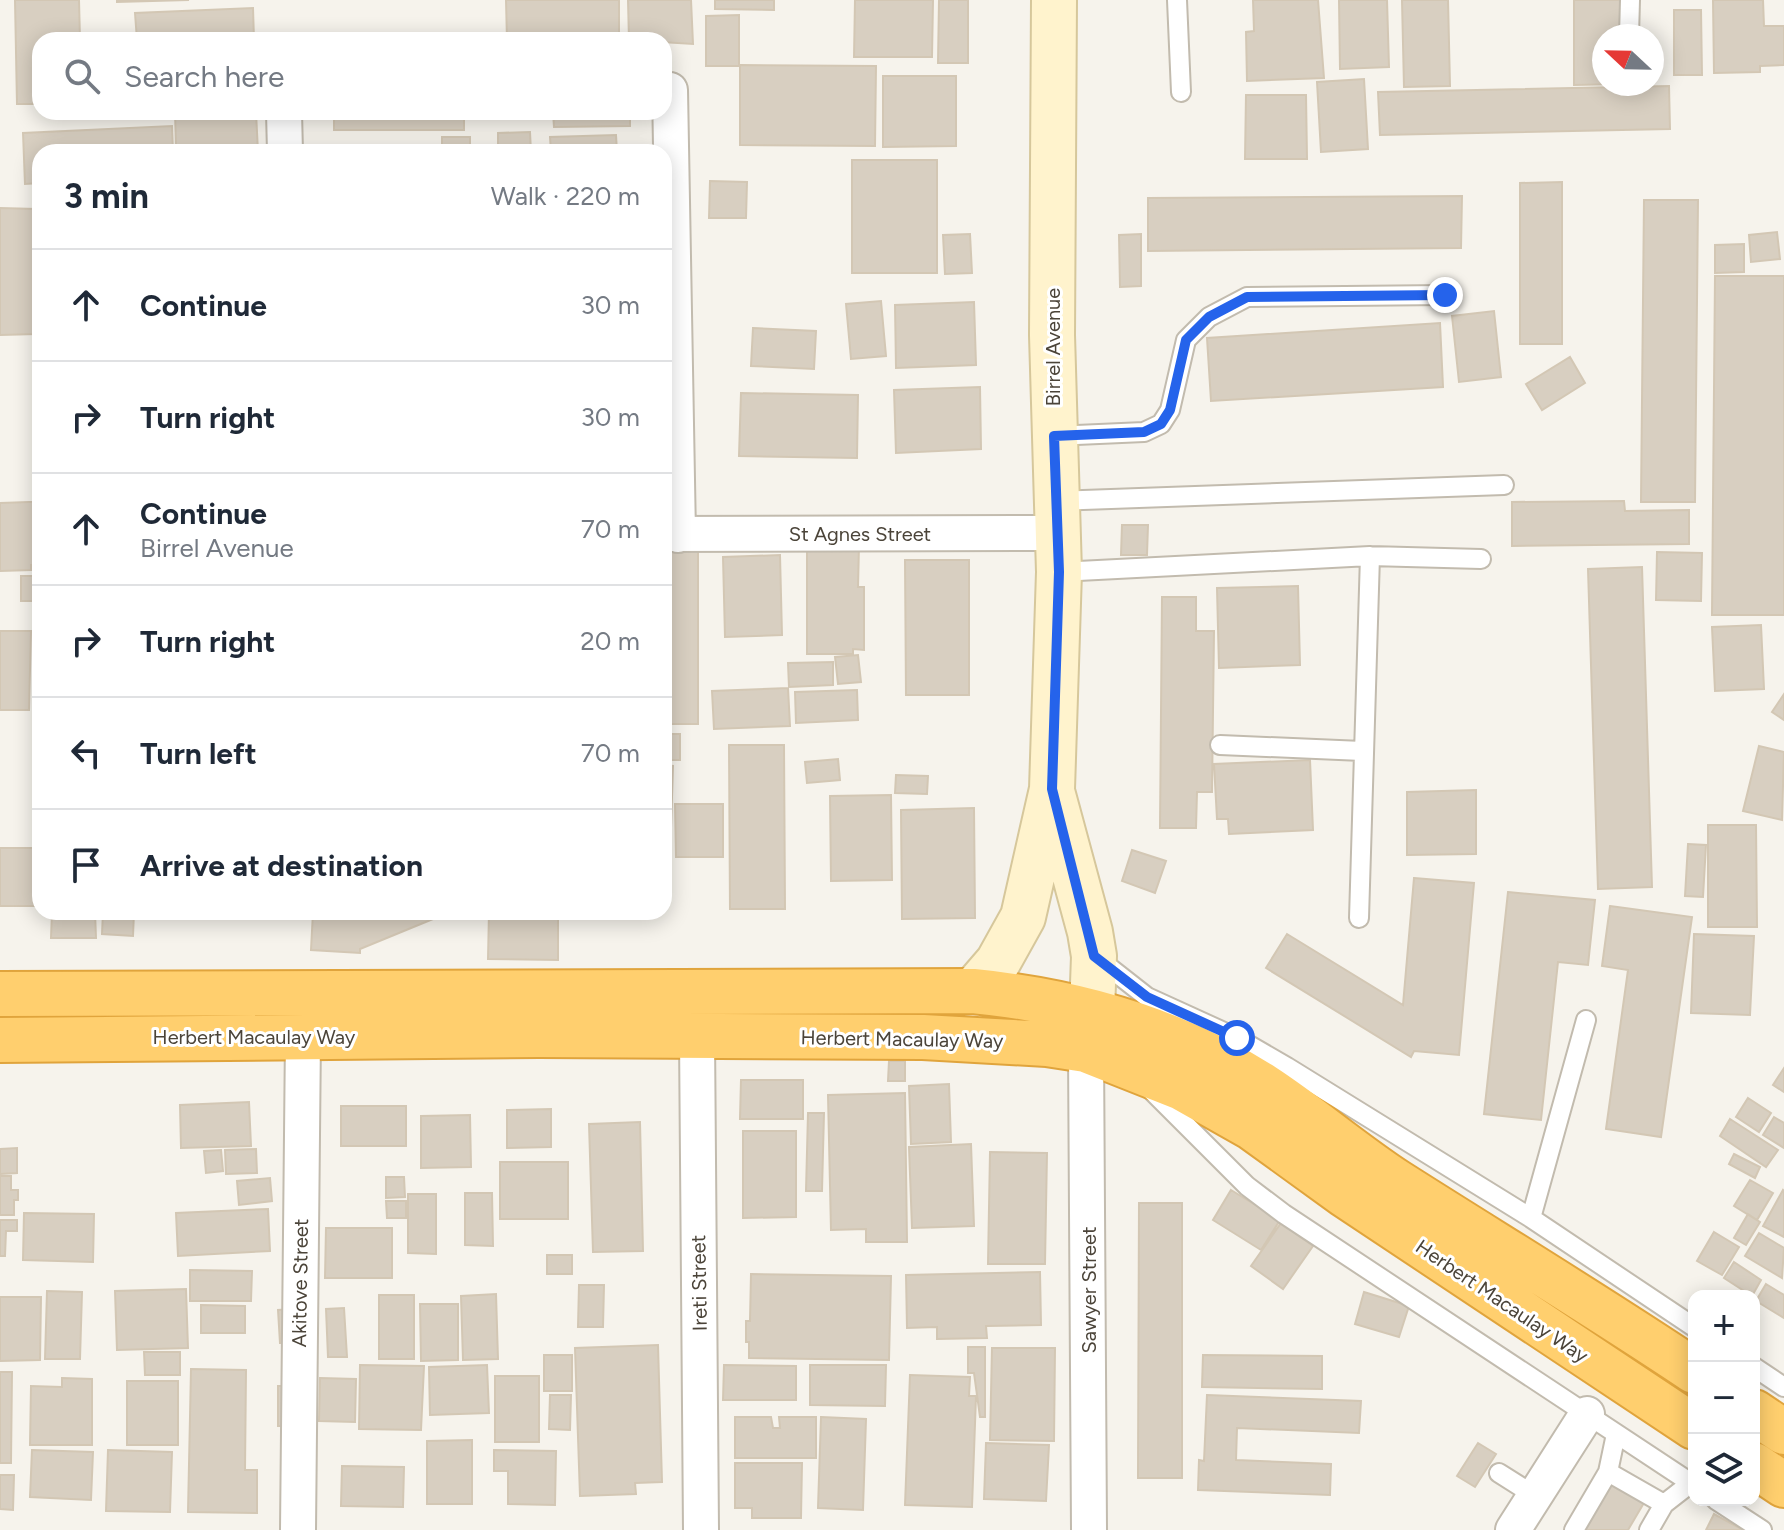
<!DOCTYPE html>
<html lang="en">
<head>
<meta charset="utf-8">
<style>
  :root { --surface:#fff; --page:#f6f6f7; --text:#1f2937; --muted:#747a83; --line:#e0e1e3 }
  body { margin:0; font-family:Figtree,sans-serif; background:var(--page); color:var(--text) }
  .controls { position:absolute; right:24px; bottom:24px; display:grid; overflow:hidden; border-radius:16px; box-shadow:0 4px 20px #0003 }
  .controls button { width:72px; height:72px; display:grid; place-items:center; padding:0; border:0; border-bottom:2px solid var(--line); background:var(--surface); color:var(--text); font:40px sans-serif }
  .compass { position:absolute; left:1592px; top:24px; width:72px; height:72px; border-radius:50%; background:var(--surface); box-shadow:0 4px 20px #0003; rotate:292deg }
  .stop { position:absolute; width:24px; height:24px; margin:-18px; border:6px solid #2563eb; border-radius:50%; background:#fff }
  .stop.end { background:#2563eb; border-color:#fff; box-shadow:0 2px 8px #0008 }
  .list { margin:0; padding:0; list-style:none }
  h2 { display:flex; justify-content:space-between; align-items:center; height:104px; margin:0; padding:0 32px; font-size:34px }
  h2 small { font-size:26px; font-weight:400; color:var(--muted) }
  .list li { display:grid; grid-template-columns:52px 1fr auto; gap:24px; align-items:center; box-sizing:border-box; height:112px; padding:0 32px; border-top:2px solid var(--line) }
  .list b { display:block; font-size:30px; white-space:nowrap }
  .list p { margin:0; font-size:26px; white-space:nowrap; color:var(--muted) }
  .list em { font-size:26px; font-style:normal; color:var(--muted) }
  .icon { flex:none; width:44px; height:44px; fill:none; stroke:currentColor; stroke-width:2; stroke-linecap:round; stroke-linejoin:round }
  .map { position:relative; flex:none; width:1784px; height:1530px; overflow:hidden }
  .search { position:absolute; background:var(--surface); box-shadow:0 4px 20px #0003; left:32px; top:32px; width:640px; height:88px; display:flex; align-items:center; gap:20px; box-sizing:border-box; padding:0 28px; border-radius:24px; color:var(--muted); font-size:30px }
  .panel { position:absolute; background:var(--surface); box-shadow:0 4px 20px #0003; left:32px; top:144px; width:640px; height:776px; border-radius:24px }
  .map>svg:first-child { display:block }
  .building { fill:#d8cfc1; stroke:#d3c7b4; stroke-width:2 }
  .lines { fill:none; stroke-linecap:round; stroke-linejoin:round }
  .lane-casing { stroke:#c2bbae; stroke-width:22 }
  .street-casing { stroke:#c2bbae; stroke-width:38 }
  .secondary-casing { stroke:#d6c79b; stroke-width:48 }
  .highway-casing { stroke:#e0a43c; stroke-width:48 }
  .lane { stroke:#fff; stroke-width:18 }
  .street { stroke:#fff; stroke-width:34 }
  .secondary { stroke:#fff3cd; stroke-width:44 }
  .highway { stroke:#ffcf6e; stroke-width:44 }
  .route { stroke:#2563eb; stroke-width:10 }
  .labels { text-anchor:middle; dominant-baseline:central; stroke-width:6; stroke-linejoin:round; paint-order:stroke }
  .street-label { font-size:20px; fill:#4b4439; stroke:#fff }
</style>
</head>
<body>
<div class="map">
<svg width="1784" height="1530" viewBox="0 0 1784 1530">
  <rect width="100%" height="100%" fill="#f6f3ec"/>
  <path class="building" d="M15 0H79L80 40H40V104H17Z
    M117 0H189L117 2Z
    M506 0H619V40H507Z
    M628 0H691L693 44 629 40Z
    M715 0H774V10L715 9Z
    M855 0H933L932 57H854Z
    M939 0H968V63H938Z
    M1253 0H1318L1324 78 1247 81 1246 32 1254 31Z
    M1339 0H1387L1389 67 1340 69Z
    M1402 0H1448L1450 86 1404 87Z
    M1574 0H1620V36H1604V84H1621L1574 85Z
    M1713 0H1763L1764 26H1784V65L1760 66V72L1714 73Z
    M253 8 254 40H137L135 13Z
    M1674 10H1701L1702 75H1674Z
    M739 15V66H706V16Z
    M740 65 876 66 875 146 740 145Z
    M883 76H956V146L883 147Z
    M1364 79 1368 149 1321 152 1317 82Z
    M1669 86 1670 129 1380 135 1378 92Z
    M1246 95H1306L1307 159H1245Z
    M175 112H256L258 152H188L187 147H176Z
    M334 112H464V130H334Z
    M553 112H630V126L554 127Z
    M172 126 173 152H40V183L25 184 23 133Z
    M530 132 531 152H498V133Z
    M616 135 617 152H551L550 137Z
    M442 137H470V152H442Z
    M422 149 423 152H342V151Z
    M852 160H937V273H852Z
    M710 181 747 182 746 218H709Z
    M1562 182V344H1520V183Z
    M1462 196 1461 248 1148 251V198Z
    M1644 200H1698L1695 502H1641Z
    M0 208 36 209V334L0 335Z
    M1777 232 1780 259 1751 262 1749 235Z
    M970 234 972 273 945 274 943 235Z
    M1141 234V286L1120 287 1119 235Z
    M1744 244V272L1715 273V245Z
    M1715 276H1784V615H1712Z
    M881 301 886 356 851 359 846 304Z
    M974 302 976 365 896 368 895 305Z
    M1494 311 1501 377 1459 382 1452 316Z
    M1440 323 1443 387 1211 401 1207 338Z
    M753 328 816 331 814 369 751 366Z
    M1570 357 1585 383 1542 410 1526 384Z
    M980 387 981 449 896 453 894 390Z
    M741 393 858 395 857 458 739 456Z
    M1624 501 1625 511 1689 510V544L1512 546V502Z
    M29 502H40V565H31V570L0 571V503Z
    M1122 525H1148L1147 555H1121Z
    M859 545 858 587H864V650L853 649V654H807V546Z
    M664 550 698 551V724H664Z
    M1657 552 1702 553 1701 601 1656 600Z
    M780 555 782 635 725 637 723 557Z
    M905 560H969V695H906Z
    M1642 567 1652 887 1598 889 1588 569Z
    M21 576H40V601H21Z
    M1298 586 1300 665 1219 668 1217 588Z
    M1162 597H1196V631H1214L1212 792H1197L1196 828H1160Z
    M1761 625 1764 689 1715 691 1712 627Z
    M0 631H31L29 710H0Z
    M858 655 861 682 838 684 835 657Z
    M833 662V685L789 687 788 663Z
    M788 688 790 726 714 729 712 691Z
    M857 690 858 720 796 723 795 692Z
    M1784 694V720L1772 712Z
    M664 734H680V760H664Z
    M729 745H784L785 909H730Z
    M1759 746 1784 752 1782 820 1743 811Z
    M838 759 840 780 807 783 805 762Z
    M1310 760 1313 830 1229 834 1228 819H1217L1214 764Z
    M664 765 673 766 669 890H664Z
    M896 775 928 776 927 794 895 793Z
    M1476 790V854L1407 855V792Z
    M891 795 892 880 831 881 830 796Z
    M675 804H723V857H676Z
    M974 808 975 918 902 919 901 810Z
    M1708 825H1756L1757 927H1708Z
    M1688 844 1706 845 1703 897 1685 896Z
    M0 848H40V906H0Z
    M1132 850 1166 861 1155 893 1122 881Z
    M1414 878 1474 883 1459 1055 1414 1051 1411 1057 1266 968 1287 934 1403 1005Z
    M1508 892 1595 900 1588 965 1558 962 1541 1120 1484 1114Z
    M1610 906 1692 917 1661 1137 1606 1129 1628 970 1602 966Z
    M52 912H95L96 938H51Z
    M103 912H134L133 936 102 934Z
    M313 912H450L360 949V953L311 950Z
    M489 912H558V960L488 959Z
    M1694 934 1754 936 1750 1015 1691 1013Z
    M889 1061H905V1081H888Z
    M1784 1068V1092L1773 1085Z
    M741 1080H803V1119H740Z
    M949 1084 951 1142 911 1144 909 1086Z
    M905 1093 907 1242H866V1229L831 1230 828 1095Z
    M1748 1098 1771 1113 1759 1132 1736 1117Z
    M249 1102 251 1146 181 1148 180 1105Z
    M341 1106H406V1146H341Z
    M551 1109V1147L507 1148V1110Z
    M808 1113H824L822 1191H806Z
    M470 1115 471 1167 421 1168V1116Z
    M1774 1117 1784 1123V1148L1763 1135Z
    M1730 1119 1778 1150 1766 1167 1720 1136Z
    M640 1122 643 1251 593 1252 589 1124Z
    M743 1131H796V1217L743 1218Z
    M971 1144 974 1226 912 1228 909 1147Z
    M17 1148V1173L0 1174V1149Z
    M256 1149 257 1173 226 1174 225 1150Z
    M221 1150 223 1171 206 1173 204 1151Z
    M990 1152 1047 1153 1045 1264H988Z
    M1734 1154 1760 1167 1755 1178 1729 1164Z
    M500 1162H568V1219H500Z
    M0 1176H11V1190H18V1200H14V1215H0Z
    M386 1177H404L405 1197 386 1198Z
    M270 1178 272 1201 239 1205 237 1181Z
    M1750 1180 1773 1193 1757 1220 1734 1206Z
    M1231 1190 1280 1220 1261 1250 1213 1220Z
    M1783 1190 1784 1191V1237L1763 1226Z
    M465 1193H492L493 1246 465 1245Z
    M408 1194H436V1254L408 1253Z
    M386 1201H406V1218H387Z
    M1139 1203H1182V1478H1138Z
    M268 1209 270 1251 178 1256 176 1213Z
    M24 1213 94 1214 93 1262 23 1260Z
    M1748 1214 1760 1222 1746 1245 1734 1238Z
    M0 1220H17V1231H6L5 1256H0Z
    M1281 1223 1313 1246 1283 1289 1251 1266Z
    M326 1228H392V1278H325Z
    M1714 1232 1739 1247 1722 1275 1697 1261Z
    M1759 1233 1784 1248 1782 1278 1745 1256Z
    M547 1255H572V1274H547Z
    M1734 1262 1761 1280 1752 1296 1724 1278Z
    M190 1270 252 1271 251 1301H190Z
    M1040 1272 1041 1325 986 1326 987 1338 937 1339V1327L907 1328 906 1275Z
    M751 1274 891 1276 889 1360 749 1358V1342H746V1321H750Z
    M1766 1284 1784 1295V1318L1756 1301Z
    M579 1285H604L603 1327H578Z
    M186 1289 188 1348 117 1350 115 1291Z
    M47 1291 82 1292 80 1359H45Z
    M1364 1292 1409 1306 1399 1337 1355 1324Z
    M496 1294 498 1359 463 1360 461 1296Z
    M379 1295H414V1359H379Z
    M0 1297H41L40 1360 0 1361Z
    M420 1304H458V1360L421 1361Z
    M201 1305 245 1306V1333H201Z
    M344 1308 347 1357H328L326 1309Z
    M294 1309 295 1343H280L278 1310Z
    M658 1345 662 1482 635 1483 636 1494 580 1496 575 1348Z
    M968 1347H985V1417H980L974 1373H968Z
    M992 1348H1055L1054 1441 990 1440Z
    M144 1352H180V1375H145Z
    M544 1355H572V1391H544Z
    M1203 1355 1322 1356V1389L1202 1387Z
    M360 1365 424 1366 421 1430 359 1429Z
    M487 1365 489 1413 430 1415 429 1367Z
    M724 1365 796 1366V1400H723Z
    M810 1365H886L885 1406 810 1405Z
    M191 1369 246 1370 245 1470H257V1513L188 1512Z
    M0 1372H12L11 1463H0Z
    M910 1375 970 1377 969 1396H976L972 1507 905 1505Z
    M495 1376H539V1442H495Z
    M62 1378 92 1379V1445H30L31 1386 62 1387Z
    M320 1378 356 1379 355 1422 319 1421Z
    M127 1381H178V1445H127Z
    M278 1386H294V1426H278Z
    M550 1395H571L570 1430 549 1429Z
    M1207 1395 1361 1401 1359 1433 1237 1428 1236 1460 1331 1464 1330 1495 1198 1490 1199 1460 1204 1461Z
    M735 1417H771L773 1428H780L779 1417H816V1458H735Z
    M821 1417 866 1419 863 1510 818 1508Z
    M472 1440V1504H427V1441Z
    M986 1443 1049 1445 1046 1501 984 1499Z
    M1478 1443 1496 1454 1475 1487 1457 1476Z
    M32 1450 93 1452 91 1500 30 1497Z
    M108 1450 172 1452 170 1512 106 1511Z
    M494 1450 556 1451 555 1505 508 1504V1471H494Z
    M735 1463H802L801 1518H752V1508H735Z
    M342 1466 404 1467 403 1507 341 1506Z
    M0 1475H14L13 1510 0 1509Z
    M1612 1481 1645 1501 1628 1530H1583Z
    M1714 1514 1743 1530H1706Z"/>
  <g class="lines">
    <g class="lane-casing">
      <path id="lane" d="M1177 0 1181 92
        M1629 36 1630 0
        M1054 436 1144 432 1161 424 1170 410 1186 340 1209 317 1247 297 1445 295
        M1055 501 1504 485
        M1059 572 1370 556 1481 559
        M1220 745 1362 751
        M1359 918 1370 556
        M1096 957 1147 997 1237 1038 1287 1067 1531 1218 1694 1327
        M1150 1089 1247 1186 1284 1214 1694 1485
        M1531 1218 1586 1020
        M1754 1367 1784 1387
        M1616 1434 1608 1472 1664 1504 1691 1483
        M1499 1473 1537 1497
        M1716 1500 1762 1530
        M1574 1530 1608 1472
        M1649 1530 1664 1504"/>
    </g>
    <g class="street-casing">
      <path id="street" d="M670 90 678 535
        M284 112 285 152
        M664 534 1056 533
        M697 1036 701 1530
        M1086 1050 1089 1530
        M298 1530 303 1036
        M1513 1530 1587 1414"/>
    </g>
    <g class="secondary-casing">
      <path id="secondary" d="M1053 795 1090 932 1094 956 1092 1011
        M973 991 998 962 1023 917 1052 789 1059 572 1052 335 1054 0"/>
    </g>
    <g class="highway-casing">
      <path id="highway" d="M0 994 973 991C1075 1001 1177 1030 1264 1086 1310 1116 1351 1152 1397 1182 1496 1245 1597 1306 1694 1371
        M0 1040 539 1035 923 1037 1047 1044 1086 1050 1182 1088 1251 1127 1345 1195 1694 1427
        M1754 1412 1784 1432
        M1754 1465 1784 1485"/>
    </g>
    <use href="#lane" class="lane"/>
    <use href="#street" class="street"/>
    <use href="#secondary" class="secondary"/>
    <use href="#highway" class="highway"/>
  </g>
  <g class="lines">
    <path class="route" d="M1237 1038 1147 997 1094 956 1052 789 1059 572 1054 436 1144 432 1161 424 1170 410 1186 340 1209 317 1247 297 1445 295"/>
  </g>
  <g class="labels">
    <g class="street-label">
      <text transform="translate(1053 347) rotate(-90)">Birrel Avenue</text>
      <text x="860" y="534">St Agnes Street</text>
      <text x="254" y="1037">Herbert Macaulay Way</text>
      <text transform="translate(902 1039) rotate(1)">Herbert Macaulay Way</text>
      <text transform="translate(300 1283) rotate(-89)">Akitove Street</text>
      <text transform="translate(699 1283) rotate(-91)">Ireti Street</text>
      <text transform="translate(1089 1290) rotate(-90)">Sawyer Street</text>
      <text transform="translate(1502 1301) rotate(34)">Herbert Macaulay Way</text>
    </g>
  </g>
</svg>
<div class="controls">
<button>+</button>
<button>−</button>
<button><svg class="icon" aria-label="layers" viewBox="0 0 24 24"><path d="M12 4l9 5-9 5-9-5zM3 14l9 5 9-5"/></svg></button>
</div>
<svg class="compass" viewBox="-18 -18 36 36"><path d="M0-13l5 13h-10z" fill="#e53935"/><path d="M0 13l5-13h-10z" fill="#747a83"/></svg>
<div class="stop" style="left:1237px;top:1038px"></div>
<div class="stop end" style="left:1445px;top:295px"></div>
<div class="search"><svg class="icon" aria-label="search" viewBox="0 0 24 24"><circle cx="10" cy="10" r="6"/><path d="M15 15l6 6"/></svg>Search here</div>
<section class="panel">
<h2>3 min<small>Walk · 220 m</small></h2>
<ul class="list">
<li><svg class="icon" aria-label="ahead" viewBox="0 0 24 24"><path d="M12 20V5M6 11l6-6 6 6"/></svg><div><b>Continue</b></div><em>30 m</em></li>
<li><svg class="icon" aria-label="right" viewBox="0 0 24 24"><path d="M7 20v-9h11M14 6l5 5-5 5"/></svg><div><b>Turn right</b></div><em>30 m</em></li>
<li><svg class="icon" aria-label="ahead" viewBox="0 0 24 24"><path d="M12 20V5M6 11l6-6 6 6"/></svg><div><b>Continue</b><p>Birrel Avenue</p></div><em>70 m</em></li>
<li><svg class="icon" aria-label="right" viewBox="0 0 24 24"><path d="M7 20v-9h11M14 6l5 5-5 5"/></svg><div><b>Turn right</b></div><em>20 m</em></li>
<li><svg class="icon" aria-label="left" viewBox="0 0 24 24"><path d="M17 20v-9H6M10 6l-5 5 5 5"/></svg><div><b>Turn left</b></div><em>70 m</em></li>
<li><svg class="icon" aria-label="arrive" viewBox="0 0 24 24"><path d="M6 21V4h12l-3 4 3 4H6"/></svg><div><b>Arrive at destination</b></div></li>
</ul>
</section>
</div>
</body>
</html>
